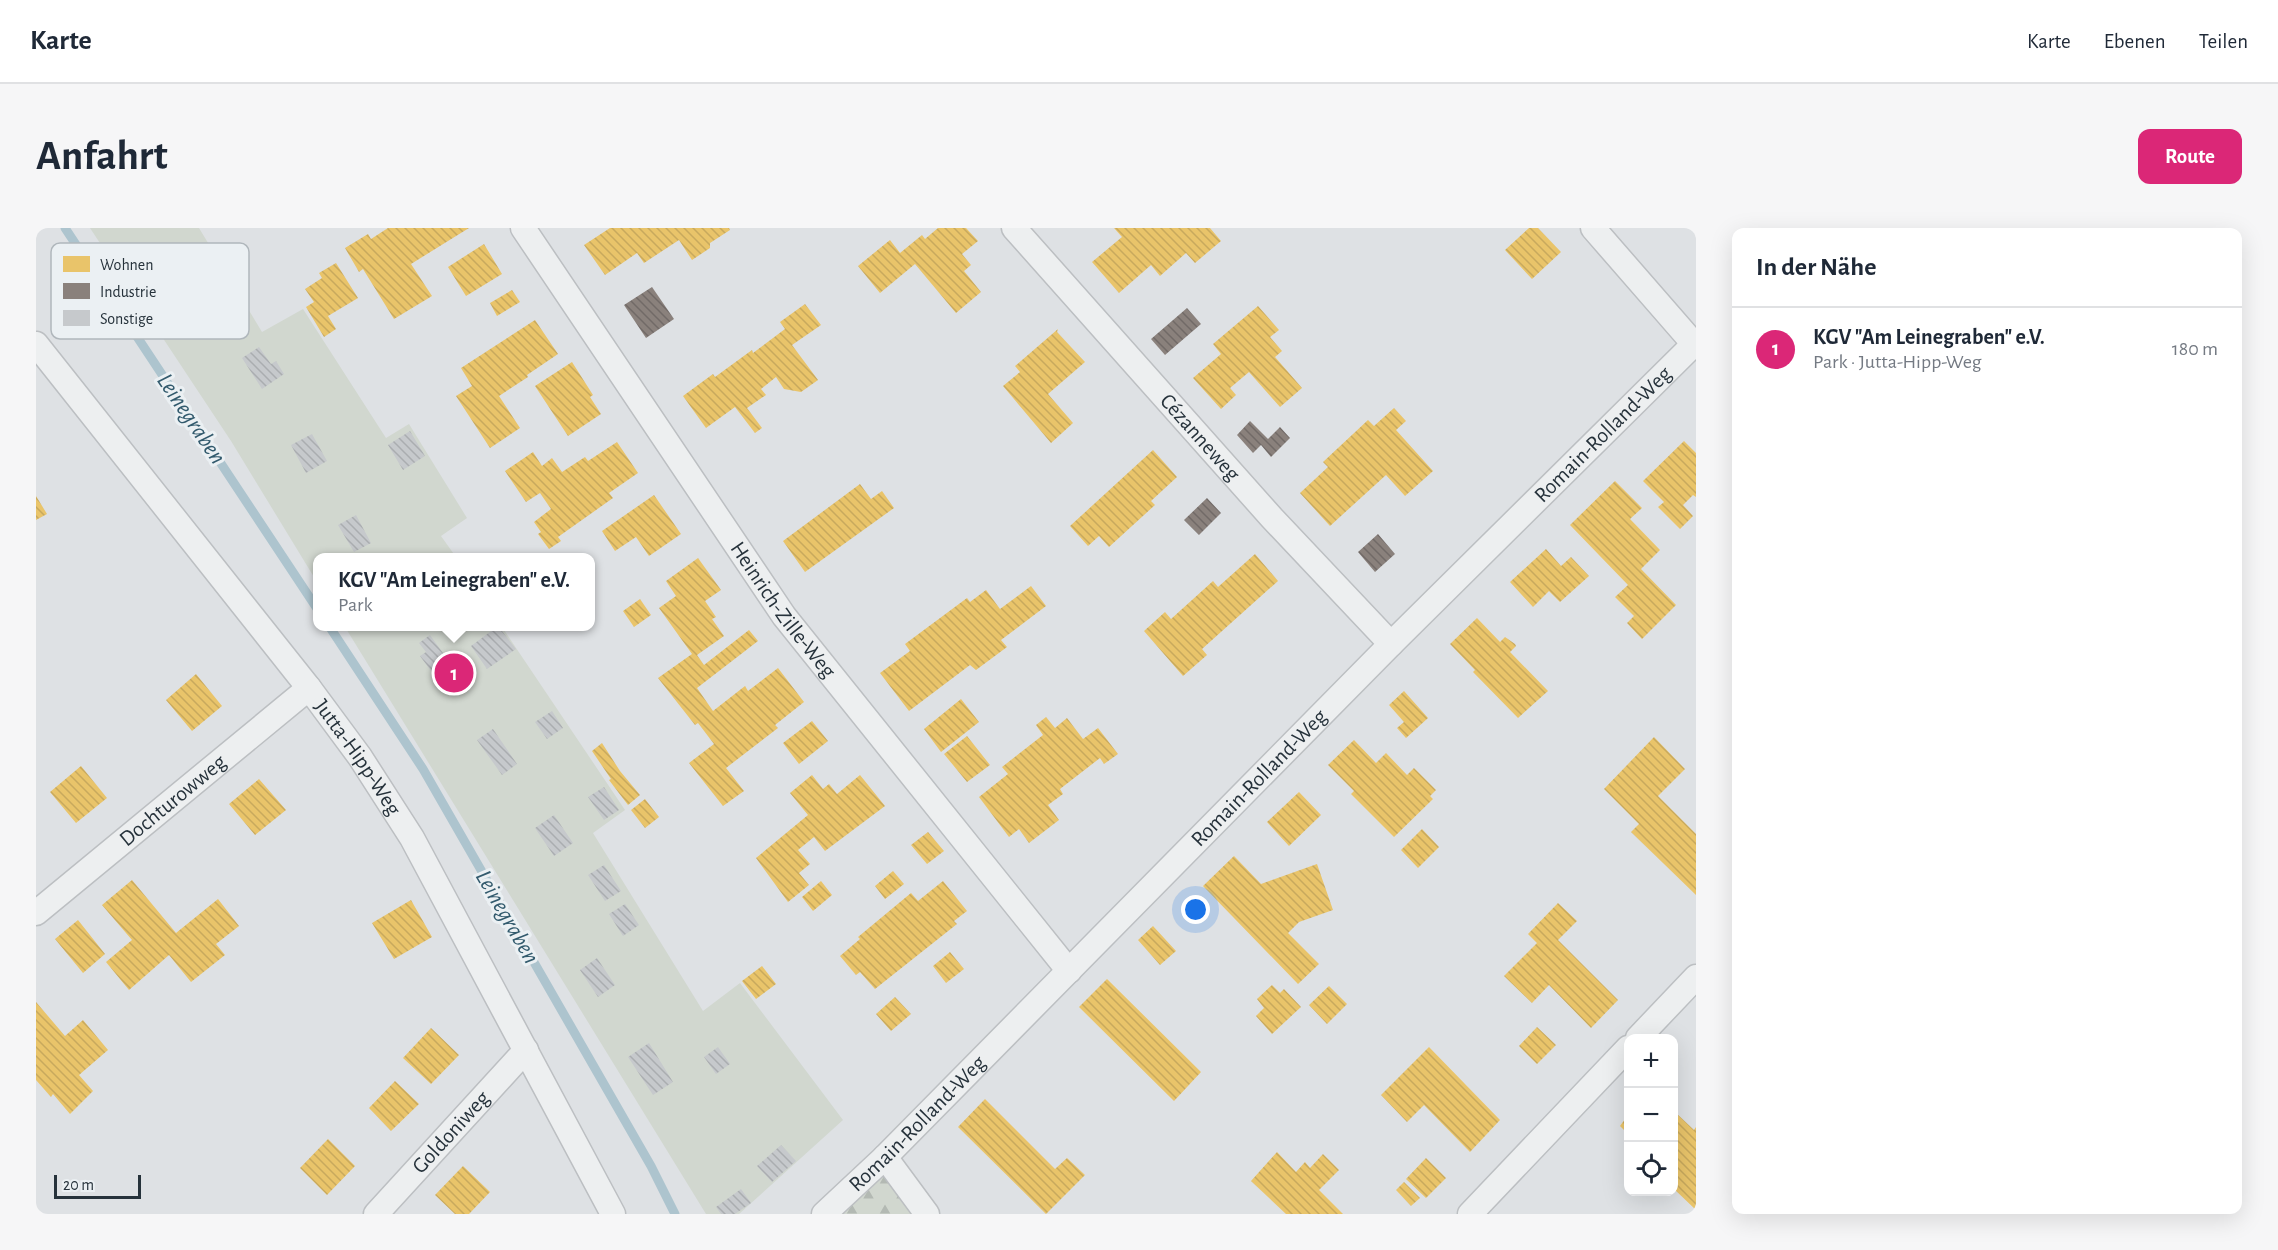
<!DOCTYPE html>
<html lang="de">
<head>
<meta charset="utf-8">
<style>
  :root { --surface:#fff; --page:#f6f6f7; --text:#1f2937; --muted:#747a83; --line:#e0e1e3; --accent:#db2777 }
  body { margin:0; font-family:"Alegreya Sans",sans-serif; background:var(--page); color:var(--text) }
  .controls { position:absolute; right:18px; bottom:18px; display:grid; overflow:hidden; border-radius:12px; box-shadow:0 6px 24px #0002 }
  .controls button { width:54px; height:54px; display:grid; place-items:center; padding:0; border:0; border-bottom:2px solid var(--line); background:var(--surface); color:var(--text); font:30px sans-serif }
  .scale { position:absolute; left:18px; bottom:15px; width:87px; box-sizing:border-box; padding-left:6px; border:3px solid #26323b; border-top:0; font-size:16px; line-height:21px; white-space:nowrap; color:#26323b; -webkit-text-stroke:4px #ebf0f3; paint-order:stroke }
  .you { position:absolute; left:1160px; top:682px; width:21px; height:21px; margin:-15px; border:4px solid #fff; border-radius:50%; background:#1a73e8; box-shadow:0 0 0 9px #1a73e833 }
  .badge { display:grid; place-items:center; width:39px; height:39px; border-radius:50%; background:var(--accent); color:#fff; font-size:20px; font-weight:700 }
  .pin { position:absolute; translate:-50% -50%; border:3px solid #fff; box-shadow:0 2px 6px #0006 }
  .popup { position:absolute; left:277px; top:325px; width:282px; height:78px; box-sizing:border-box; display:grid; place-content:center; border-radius:12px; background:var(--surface); filter:drop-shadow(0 2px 4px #0005); font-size:20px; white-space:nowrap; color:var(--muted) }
  .popup b { font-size:22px; color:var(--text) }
  .popup::after { content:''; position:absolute; left:50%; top:100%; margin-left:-12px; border:12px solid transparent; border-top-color:var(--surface) }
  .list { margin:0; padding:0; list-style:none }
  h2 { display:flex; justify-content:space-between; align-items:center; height:78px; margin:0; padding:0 24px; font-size:26px }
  h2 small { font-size:20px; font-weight:400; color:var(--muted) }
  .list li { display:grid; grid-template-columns:39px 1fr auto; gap:18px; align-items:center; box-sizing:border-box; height:84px; padding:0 24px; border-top:2px solid var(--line) }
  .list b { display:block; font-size:22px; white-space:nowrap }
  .list p { margin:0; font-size:20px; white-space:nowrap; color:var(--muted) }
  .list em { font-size:20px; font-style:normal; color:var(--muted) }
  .icon { flex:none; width:33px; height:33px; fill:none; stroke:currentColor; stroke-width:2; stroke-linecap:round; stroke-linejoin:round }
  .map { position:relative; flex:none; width:1660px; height:986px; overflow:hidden; border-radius:12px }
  header { display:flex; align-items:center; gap:36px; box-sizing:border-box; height:84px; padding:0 30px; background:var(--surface); border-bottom:2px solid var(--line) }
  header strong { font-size:28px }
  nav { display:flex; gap:33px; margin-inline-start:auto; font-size:21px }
  .intro { display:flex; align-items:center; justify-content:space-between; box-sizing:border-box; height:144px; padding:0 36px }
  h1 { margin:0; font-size:42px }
  .button { padding:15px 27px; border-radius:12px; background:var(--accent); color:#fff; font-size:21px; font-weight:700 }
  main { display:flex; gap:36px; padding:0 36px }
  aside { flex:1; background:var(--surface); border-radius:12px; box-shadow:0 6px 24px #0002 }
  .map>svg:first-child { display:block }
  .forest { fill:url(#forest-firs) }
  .garden { fill:#d1d7cf }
  .homes { fill:url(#homes-back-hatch) }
  .industry { fill:url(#industry-back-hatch) }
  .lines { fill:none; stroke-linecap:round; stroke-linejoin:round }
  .stream { stroke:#adc4ce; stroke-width:9 }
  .building { fill:url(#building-back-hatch) }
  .minor-casing { stroke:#bcbfc2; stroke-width:27 }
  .minor { stroke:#edeff0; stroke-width:24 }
  .labels { text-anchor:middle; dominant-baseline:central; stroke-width:6; stroke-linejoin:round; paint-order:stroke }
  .street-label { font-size:22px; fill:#26323b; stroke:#ebf0f3 }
  .water-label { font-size:24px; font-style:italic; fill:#325a6d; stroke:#ebf0f3 }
  .key { fill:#ebf0f3; stroke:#b0b7bc; stroke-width:1.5 }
  .key-label { font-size:16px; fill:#26323b }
</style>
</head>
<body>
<header>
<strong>Karte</strong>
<nav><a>Karte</a><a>Ebenen</a><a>Teilen</a></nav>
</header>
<div class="intro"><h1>Anfahrt</h1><a class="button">Route</a></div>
<main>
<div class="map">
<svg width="1660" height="986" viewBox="0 0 1660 986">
  <defs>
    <pattern id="forest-firs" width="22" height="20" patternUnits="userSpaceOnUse" patternTransform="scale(1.5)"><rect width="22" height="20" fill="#d1d7cf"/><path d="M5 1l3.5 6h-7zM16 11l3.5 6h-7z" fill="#b3b9b3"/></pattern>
    <pattern id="homes-back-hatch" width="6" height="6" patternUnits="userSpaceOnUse" patternTransform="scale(1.5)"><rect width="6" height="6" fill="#e9c46a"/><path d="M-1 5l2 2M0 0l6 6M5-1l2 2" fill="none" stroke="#c8a95d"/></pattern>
    <pattern id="industry-back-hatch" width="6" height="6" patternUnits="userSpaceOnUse" patternTransform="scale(1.5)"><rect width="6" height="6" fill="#8a817c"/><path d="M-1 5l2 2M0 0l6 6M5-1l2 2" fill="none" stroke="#716a67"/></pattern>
    <pattern id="building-back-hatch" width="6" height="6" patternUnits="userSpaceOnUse" patternTransform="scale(1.5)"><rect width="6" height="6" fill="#c6c9cc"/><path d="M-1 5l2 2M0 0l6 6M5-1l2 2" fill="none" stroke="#aaadb0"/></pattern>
  </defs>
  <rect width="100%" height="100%" fill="#dee1e4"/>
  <path class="forest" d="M848 946 879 986H805Z"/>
  <path class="garden" d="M54 0H163L226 104 267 81 350 210 373 196 431 290 405 308 420 329 282 330 281 354 195 213Z
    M309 399H466L589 582 557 605 667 783 704 755 807 892 703 986H670Z"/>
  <path class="homes" d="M352 0H433L375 36 396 68 358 91 327 41 323 44 309 20 332 6 335 11Z
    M574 0H693L694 2 674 15V20L656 32 643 12 608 35 601 25 569 47 548 17Z
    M902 0H930L942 13 926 26 935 37 928 43 945 64 920 85 879 36 844 65 822 38 854 12 864 25 886 7 889 11Z
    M1078 0H1174L1185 13 1159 35 1150 25 1124 48 1115 37 1083 65 1056 34 1086 9Z
    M1493 0H1502L1525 24 1496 51 1469 22Z
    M448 16 466 46 430 68 412 39Z
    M300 35 322 70 292 88 300 101 288 109 270 79 278 74 269 61 286 50 283 45Z
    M476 62 484 74 461 88 454 75Z
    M769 76 785 97 756 117 782 152 765 164 748 161 740 149 725 161 730 167 711 180 726 200 719 205 699 179 670 200 647 168 677 146 679 149 716 122 717 125 749 101 744 94Z
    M1222 78 1243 102 1234 109 1246 123 1239 129 1266 160 1244 179 1213 144 1194 160 1200 167 1185 181 1157 150 1185 126 1177 116Z
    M499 92 522 126 491 147 492 149 463 168 484 200 454 220 420 168 436 158 425 140Z
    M1022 101 1021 104 1049 134 1012 166 1037 195 1015 215 967 158 984 144 979 138Z
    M536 134 557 167 554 169 565 186 532 208 499 158Z
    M1358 180 1370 193 1360 202 1397 243 1369 268 1350 247 1294 298 1264 265 1292 239 1287 234 1332 192 1338 198Z
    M1648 213 1660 225V269L1657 267 1647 277 1657 288 1644 301 1622 279 1628 274 1607 253Z
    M581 214 602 245 573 265 577 270 522 309 525 313 513 321 502 306 505 304 498 294 515 281 504 265 490 274 469 243 497 224 506 238 516 230 526 244 549 229 552 233Z
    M1117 222 1141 249 1115 273 1119 277 1073 319 1063 308 1052 318 1034 298Z
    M1579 253 1606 280 1594 291 1624 322 1605 341 1640 377 1606 411 1591 395 1598 388 1579 369 1592 357 1534 297Z
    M824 256 835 271 846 263 858 280 769 344 747 313Z
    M618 267 645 306 613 328 600 309 579 323 566 303Z
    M0 268 11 286 0 292Z
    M1510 321 1525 338 1535 329 1553 348 1524 374 1513 363 1497 379 1474 354Z
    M1219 326 1242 353 1166 421 1171 427 1147 448 1108 403 1129 384 1135 391 1177 353 1182 359Z
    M662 330 685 362 669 373 680 389 676 391 688 408 661 427 668 437 713 402 722 413 661 460 677 483 709 458 712 463 742 440 768 474 739 497 742 500 690 540 708 563 687 578 653 535 678 516 662 495 659 497 622 450 656 426 623 380 640 368 630 353Z
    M995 358 1010 378 965 412 971 419 940 442 934 437 873 483 844 445 874 423 869 416 931 370 934 374 950 362 964 381Z
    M604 371 615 387 598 399 587 383Z
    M1441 390 1464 414 1469 409 1479 416 1480 418 1474 424 1512 463 1482 490 1437 444 1439 442 1414 416Z
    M160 446 186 478 156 503 130 472Z
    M1368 463 1392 490 1370 510 1361 500 1368 494 1353 477Z
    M925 471 943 494 905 524 888 501Z
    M1010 489 1019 500 1031 490 1047 511 1062 500 1082 526 1068 536 1064 530 1024 561 1027 566 1012 577 1023 592 993 615 983 601 973 609 943 569 972 546 966 539 1007 507 1000 497Z
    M776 493 792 513 763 536 747 515Z
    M931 508 954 537 931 554 908 526Z
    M1618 509 1649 541 1622 568 1660 606V667L1595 604 1603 596 1568 561Z
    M1318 512 1340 535 1350 525 1371 547 1378 540 1400 562 1394 568 1397 571 1358 609 1315 566 1318 563 1292 537Z
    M566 515 584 543 604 567 592 577 573 552 575 551 556 523Z
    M45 538 71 570 40 595 14 564Z
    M776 547 787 561 793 556 801 566 824 547 849 578 789 623 778 609 762 622 774 636 763 645 773 657 752 674 720 630 772 587 754 565Z
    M223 551 250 582 219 607 193 576Z
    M1263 564 1285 587 1253 618 1231 594Z
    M609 571 623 589 609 600 595 582Z
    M1386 601 1403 619 1382 640 1365 622Z
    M892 604 908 623 891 636 875 617Z
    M1198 628 1225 656 1281 636 1297 682 1263 694 1252 705 1283 736 1262 756 1167 658Z
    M857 643 868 656 849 671 839 658Z
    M96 652 140 705 182 671 203 698 180 716 189 727 155 754 133 727 93 762 70 734 96 712 66 677Z
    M785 653 796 667 777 683 766 669Z
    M907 653 931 683 918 693 921 696 839 761 824 744 820 747 804 728 824 711 822 709 875 665 882 673Z
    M375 672 396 709 358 731 336 695Z
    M1522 675 1541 693 1522 712 1582 772 1555 800 1513 757 1496 775 1468 748 1501 715 1492 706Z
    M42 692 69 726 47 745 19 711Z
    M1117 698 1140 723 1124 737 1102 712Z
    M914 724 928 741 910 755 897 738Z
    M726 738 740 756 720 771 706 753Z
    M1071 751 1165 844 1138 873 1043 779Z
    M1236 757 1244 765 1248 761 1265 779 1236 806 1220 788 1228 780 1221 771Z
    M1293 758 1311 776 1291 796 1273 777Z
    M859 769 875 786 855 803 840 786Z
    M0 774 29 808 47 792 72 822 43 847 57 863 34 886 17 866 15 869 0 852Z
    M1501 799 1520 817 1501 836 1483 818Z
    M395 800 423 827 395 856 367 830Z
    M1393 819 1464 892 1434 924 1388 877 1371 894 1345 867Z
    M359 853 383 876 355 903 333 880Z
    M949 871 1019 941 1031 930 1049 947 1010 986 922 899Z
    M1638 883 1658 902 1660 899V982L1638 961Z
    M1592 887V906L1584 898Z
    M292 911 319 938 291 967 264 940Z
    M1241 924 1260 944 1269 934 1274 940 1287 926 1303 942 1283 962 1307 986H1250L1215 953Z
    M1390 930 1410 950 1390 970 1370 951Z
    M427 938 454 964 433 986H419L399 967Z
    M1368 954 1384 970 1375 978 1360 962Z"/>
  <path class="industry" d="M616 59 638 91 610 110 588 77Z
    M1151 80 1165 96 1129 127 1115 111Z
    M1214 193 1232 211 1244 199 1254 210 1235 229 1225 217 1217 225 1201 207Z
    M1171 270 1185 285 1163 307 1148 292Z
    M1342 306 1359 326 1339 344 1322 324Z"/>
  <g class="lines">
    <path class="stream" d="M29 0 282 382
      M293 398 387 541 615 938 639 986"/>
  </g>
  <path class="building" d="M175 34 184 48 187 46 202 69 175 87 153 48Z
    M223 119 235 136 240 133 248 146 226 161 206 130Z
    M374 203 389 228 367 242 352 217Z
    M276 206 291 233 270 245 255 217Z
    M320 287 335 315 318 324 302 297Z
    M462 398 480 421 451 441 435 418Z
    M394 407 417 439 407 447 401 439 395 443 384 428 390 424 383 415Z
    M516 483 527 500 511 511 499 494Z
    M457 501 481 536 466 547 441 512Z
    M568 559 583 582 568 592 552 569Z
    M518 587 537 615 518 628 499 600Z
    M568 637 585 663 569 673 552 647Z
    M589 676 603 697 587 708 573 686Z
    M561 730 579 757 562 769 544 742Z
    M613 815 637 854 617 867 592 829Z
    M682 819 694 836 680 846 668 829Z
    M745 917 760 933 736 954 721 938Z
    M705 961 715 975 699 986H685L680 979Z"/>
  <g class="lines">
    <g class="minor-casing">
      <g id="minor">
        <path id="s1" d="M487 0 748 388 1033 743"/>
        <path id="s2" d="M978 0 1236 290 1355 416"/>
        <path d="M1557 0 1658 116"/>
        <path id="s3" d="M0 116 273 460 324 529 376 610 577 986"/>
        <path id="s4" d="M0 685 273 460"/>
        <path d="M1602 810 1660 749"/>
        <path d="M849 929 891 986"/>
        <path id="s5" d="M340 986 490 822"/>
        <path id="s6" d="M788 986 849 929 1355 416 1660 114"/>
        <path d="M1434 986 1592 820"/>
      </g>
    </g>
    <use href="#minor" class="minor"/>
  </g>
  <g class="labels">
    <g class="street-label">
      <text stroke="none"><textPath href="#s6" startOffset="1102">Romain-Rolland-Weg</textPath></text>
      <text stroke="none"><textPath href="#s2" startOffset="280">Cézanneweg</textPath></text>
      <text stroke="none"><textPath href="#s1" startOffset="462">Heinrich-Zille-Weg</textPath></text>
      <text stroke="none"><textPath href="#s3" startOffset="524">Jutta-Hipp-Weg</textPath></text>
      <text stroke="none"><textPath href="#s6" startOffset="616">Romain-Rolland-Weg</textPath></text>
      <text stroke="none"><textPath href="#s4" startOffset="177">Dochturowweg</textPath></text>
      <text stroke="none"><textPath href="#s6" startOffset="130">Romain-Rolland-Weg</textPath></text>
      <text stroke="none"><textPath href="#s5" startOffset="111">Goldoniweg</textPath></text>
    </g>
    <g class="water-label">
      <text transform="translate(155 191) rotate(56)">Leinegraben</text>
      <text transform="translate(471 689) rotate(60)">Leinegraben</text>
    </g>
  </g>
  <rect x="15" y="15" width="198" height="96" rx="9" class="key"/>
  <rect x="27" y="28" width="27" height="16" fill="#e9c46a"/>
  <rect x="27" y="55" width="27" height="16" fill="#8a817c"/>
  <rect x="27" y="82" width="27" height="16" fill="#c6c9cc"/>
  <g class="key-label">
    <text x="64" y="42">Wohnen</text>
    <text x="64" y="69">Industrie</text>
    <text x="64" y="96">Sonstige</text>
  </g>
</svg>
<div class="controls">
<button>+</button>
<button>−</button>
<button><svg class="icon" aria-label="locate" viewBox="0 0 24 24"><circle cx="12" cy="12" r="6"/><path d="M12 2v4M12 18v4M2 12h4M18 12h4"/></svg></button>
</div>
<div class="scale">20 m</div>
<div class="you"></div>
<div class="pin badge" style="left:418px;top:445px">1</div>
<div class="popup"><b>KGV &quot;Am Leinegraben&quot; e.V.</b>Park</div>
</div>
<aside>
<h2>In der Nähe<small></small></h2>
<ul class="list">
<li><span class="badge">1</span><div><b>KGV &quot;Am Leinegraben&quot; e.V.</b><p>Park · Jutta-Hipp-Weg</p></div><em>180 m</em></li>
</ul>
</aside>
</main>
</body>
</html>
